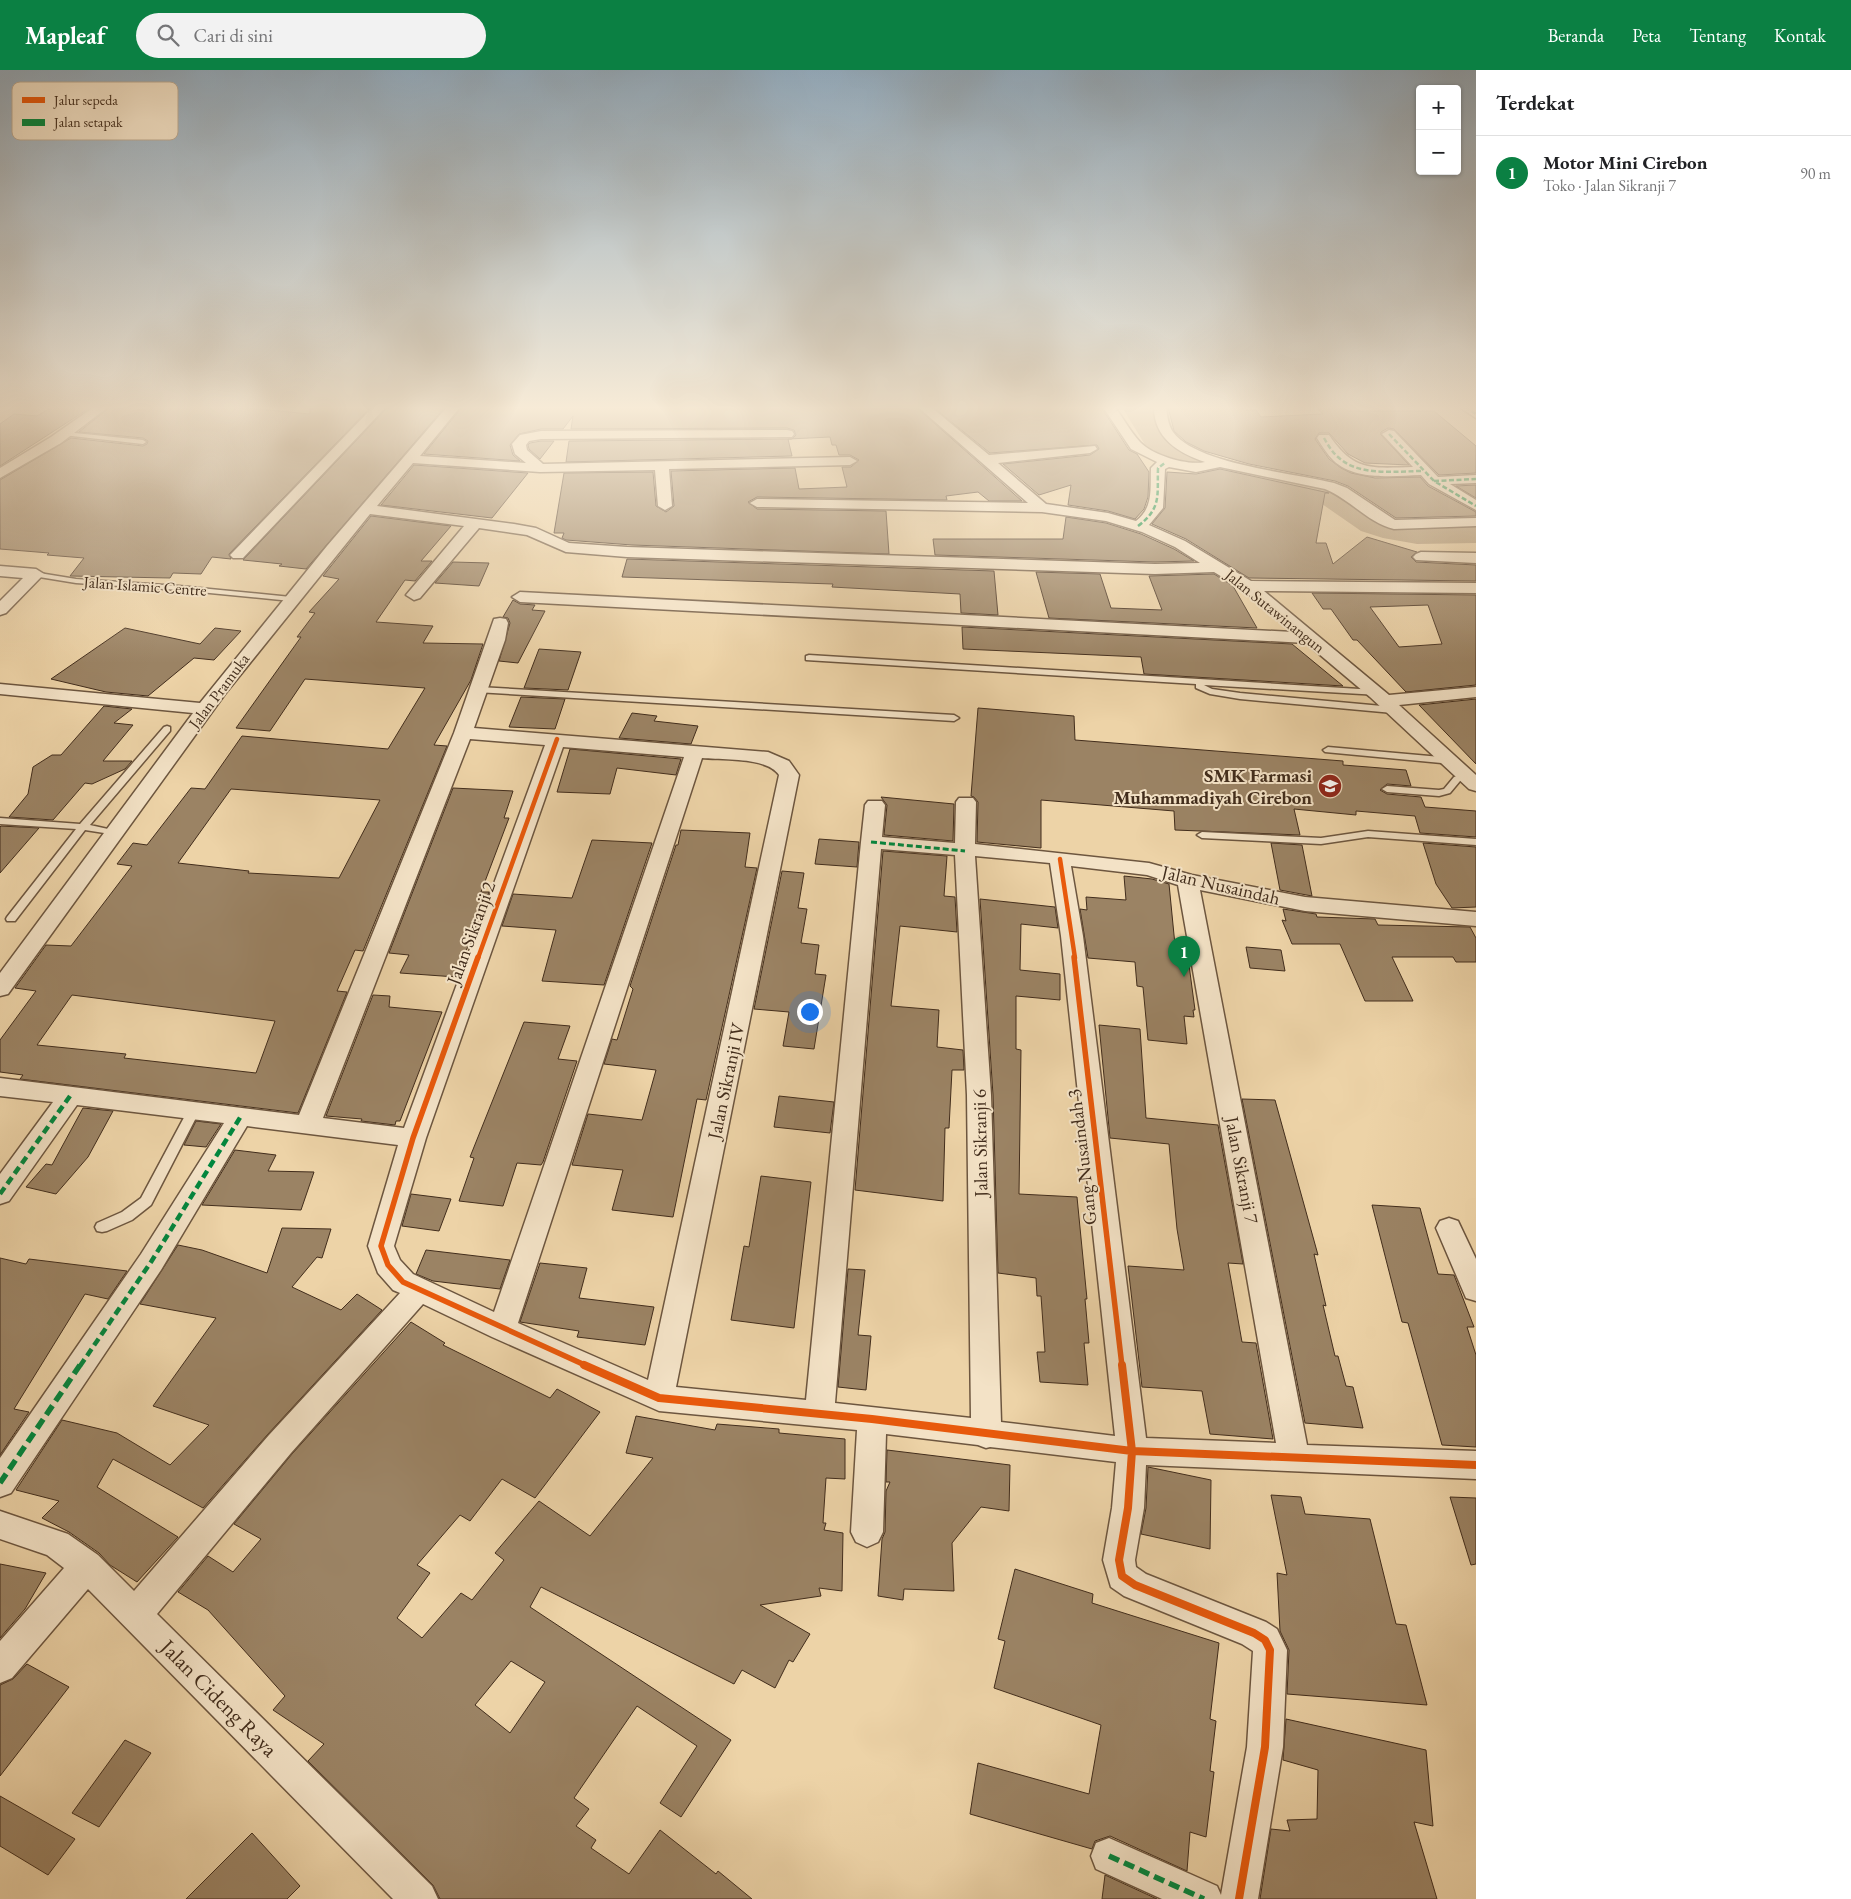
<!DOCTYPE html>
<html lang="id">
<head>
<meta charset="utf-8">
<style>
  :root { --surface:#fff; --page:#f2f2f2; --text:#202124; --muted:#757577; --line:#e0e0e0; --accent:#0b8043 }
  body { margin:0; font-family:"EB Garamond",serif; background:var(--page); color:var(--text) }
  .controls { position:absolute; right:15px; top:15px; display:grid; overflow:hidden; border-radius:5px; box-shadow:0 1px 4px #0004 }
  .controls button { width:45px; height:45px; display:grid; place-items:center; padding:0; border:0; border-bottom:1px solid var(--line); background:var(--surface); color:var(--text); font:25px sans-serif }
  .you { position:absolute; left:809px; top:941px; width:18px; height:18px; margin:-12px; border:4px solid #fff; border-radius:50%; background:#1a73e8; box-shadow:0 0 0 8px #1a73e833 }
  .badge { display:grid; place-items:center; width:32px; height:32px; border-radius:50%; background:var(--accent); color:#fff; font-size:16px; font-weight:700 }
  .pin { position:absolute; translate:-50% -41px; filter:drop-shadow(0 1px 2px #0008) }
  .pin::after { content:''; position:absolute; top:26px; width:18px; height:15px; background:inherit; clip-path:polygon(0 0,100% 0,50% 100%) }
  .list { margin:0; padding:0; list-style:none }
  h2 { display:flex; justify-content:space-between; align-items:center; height:65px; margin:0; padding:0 20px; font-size:21px }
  h2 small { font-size:16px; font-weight:400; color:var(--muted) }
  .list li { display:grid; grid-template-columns:32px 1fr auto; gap:15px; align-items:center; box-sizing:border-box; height:75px; padding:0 20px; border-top:1px solid var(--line) }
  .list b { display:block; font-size:19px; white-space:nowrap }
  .list p { margin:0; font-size:16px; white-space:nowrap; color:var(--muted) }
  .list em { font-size:16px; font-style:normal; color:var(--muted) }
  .icon { flex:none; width:28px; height:28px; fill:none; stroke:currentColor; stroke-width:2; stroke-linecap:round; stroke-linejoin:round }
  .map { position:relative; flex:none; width:1476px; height:1829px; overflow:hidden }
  header { display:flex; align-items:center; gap:30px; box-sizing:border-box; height:70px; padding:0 25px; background:var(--accent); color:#fff }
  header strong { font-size:24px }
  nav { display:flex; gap:28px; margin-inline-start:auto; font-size:18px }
  .search { width:350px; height:45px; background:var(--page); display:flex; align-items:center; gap:12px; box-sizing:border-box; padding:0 18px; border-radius:28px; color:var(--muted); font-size:19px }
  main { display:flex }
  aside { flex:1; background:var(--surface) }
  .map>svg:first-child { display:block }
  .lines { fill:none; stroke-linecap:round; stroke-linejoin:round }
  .river { fill:#b39b78; fill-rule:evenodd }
  .building { fill:#9b8364; stroke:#422d1c; fill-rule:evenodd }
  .service-casing { stroke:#6d563f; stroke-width:3 }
  .minor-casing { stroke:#6d563f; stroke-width:3 }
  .service { fill:#f3e2c6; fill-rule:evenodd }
  .minor { fill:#f3e2c6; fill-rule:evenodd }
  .quiet-far3 { stroke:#00873e; stroke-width:2.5; stroke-dasharray:5 2.5; stroke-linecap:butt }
  .quiet-far2 { stroke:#00873e; stroke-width:3; stroke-dasharray:6 3; stroke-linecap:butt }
  .quiet-far1 { stroke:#00873e; stroke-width:4.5; stroke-dasharray:8 4.5; stroke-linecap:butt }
  .quiet { stroke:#00873e; stroke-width:5.5; stroke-dasharray:11 5.5; stroke-linecap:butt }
  .cycleway-far2-casing { stroke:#f3e2c6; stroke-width:7 }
  .cycleway-far1-casing { stroke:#f3e2c6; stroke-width:9 }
  .cycleway-casing { stroke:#f3e2c6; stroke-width:11 }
  .cycleway-far2 { stroke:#e8590c; stroke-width:4.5 }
  .cycleway-far1 { stroke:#e8590c; stroke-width:5.5 }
  .cycleway { stroke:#e8590c; stroke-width:8 }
  .labels { text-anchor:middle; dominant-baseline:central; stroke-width:4; stroke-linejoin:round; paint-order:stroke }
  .far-street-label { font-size:16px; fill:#422d1c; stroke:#f3e2c6 }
  .poi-label { font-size:19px; font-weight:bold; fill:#422d1c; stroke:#f3e2c6; text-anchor:end }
  .street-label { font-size:19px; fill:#422d1c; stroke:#f3e2c6 }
  .near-street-label { font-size:22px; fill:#422d1c; stroke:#f3e2c6 }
  .key { fill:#f3e2c6; stroke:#beac93; stroke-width:1 }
  .key-label { font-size:14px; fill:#422d1c }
</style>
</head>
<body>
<header>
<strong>Mapleaf</strong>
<div class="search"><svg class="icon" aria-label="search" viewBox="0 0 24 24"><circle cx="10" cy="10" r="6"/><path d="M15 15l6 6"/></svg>Cari di sini</div>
<nav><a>Beranda</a><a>Peta</a><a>Tentang</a><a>Kontak</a></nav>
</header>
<main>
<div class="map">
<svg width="1476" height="1829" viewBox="0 0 1476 1829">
  <rect width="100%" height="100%" fill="#edd3a7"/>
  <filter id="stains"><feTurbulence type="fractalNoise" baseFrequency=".004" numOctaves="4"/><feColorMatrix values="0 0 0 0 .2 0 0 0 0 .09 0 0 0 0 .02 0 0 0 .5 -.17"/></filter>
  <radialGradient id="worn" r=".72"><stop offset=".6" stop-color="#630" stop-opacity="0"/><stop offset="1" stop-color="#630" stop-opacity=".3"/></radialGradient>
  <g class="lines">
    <path class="river" d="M1122 337H1150L1168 366 1215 386 1344 420 1383 447 1417 454 1476 453V473L1417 474 1383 468 1361 461 1322 434 1193 398 1147 378Z"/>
  </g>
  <path class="building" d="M52 337H91L0 396V354L14 344 37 346Z
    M110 337H238L310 344V337H371L229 484 231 489 212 487 201 504 173 503 170 508 70 506 84 488 47 485 49 483 0 479V410L71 368 143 376 147 374 148 371 143 368 79 362Z
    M388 337H445L306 499 279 496 282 494 243 490Z
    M462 337H916L1022 431H989L978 422 946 426 947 430 757 427 748 432 757 439 886 441 889 484 632 475 566 470 562 468 564 463H554L564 403 653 402 656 436 666 442 674 436 671 401 795 398 799 419 847 417 842 397H851L859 390 850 385H839L836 375H832L830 367 788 369 792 386 566 392 569 371 792 369 796 365 794 360 787 358 571 359 573 346 563 359H541L519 364 510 375 513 385 520 391 424 384Z
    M933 337H1101L1129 380 1137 384 1149 402 1148 427 1144 439 1135 449 1108 441 1068 435 1071 415 1039 425 1003 394 1090 385 1099 379 1097 375 990 383Z
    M1168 337H1243L1246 340H1256L1261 347 1323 344 1316 337H1344L1348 341H1434L1476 376V403L1439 405 1394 359 1388 358 1381 362V365L1409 395 1365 393 1348 384 1329 363H1319L1315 369 1329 389 1341 398 1351 403 1375 408 1420 407 1428 416 1476 442V446L1396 448 1348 416 1335 411 1249 394 1204 381 1186 372 1174 361Z
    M541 371H554L540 389 529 379 528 375 530 373Z
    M414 395 528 403 492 448 381 435Z
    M1220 399 1329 423H1325L1316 473H1326L1333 494 1367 467 1417 482 1411 487 1416 492 1476 495V511L1249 508 1186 469 1152 454 1165 438 1167 402 1196 404Z
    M1476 415V428L1456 416Z
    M371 446 451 456 421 491H432L415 511 405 510 376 552 433 556 423 573 483 574 471 610 434 675 447 676 363 881 355 880 337 921 347 922 298 1043 20 1009 23 1005 0 1002V970L36 921 15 918 46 875 71 876 132 796 117 794 133 773 147 775 191 718 205 719 242 666 388 679 425 618 305 609 270 661 236 658 301 567H297L315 543 309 542 339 509 323 506ZM231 719 380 730 339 808 248 803 249 801 178 793ZM72 925 275 951 256 1003 124 988 126 984 37 975Z
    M1066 447 1106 453 1141 464 1174 479 1194 491 1155 492 935 485 933 469H1063Z
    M627 489 994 501 998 545 961 543 960 524 832 517 833 514 622 507Z
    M453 492 489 493 479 516 435 513Z
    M1036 502 1100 504 1111 538 1162 540 1149 506 1214 504 1233 516 1257 558 1049 548Z
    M1312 523 1476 525V615L1406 622 1357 570H1353L1331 539H1323ZM1428 535 1442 574 1399 577 1370 537Z
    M513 530 520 534 535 535 532 540 545 541 518 593 499 591 510 553 508 548 503 547Z
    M962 557 1292 574 1343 616 1144 604 1141 587 963 579Z
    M125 558 200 574 215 558 241 561 214 590 194 588 148 626 106 622 51 609Z
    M539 579 581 582 568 620 524 618Z
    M521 627 565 629 555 659 509 657Z
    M1476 629V694L1419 635Z
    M104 636 132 639 114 653 133 655 103 691H132L125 699 92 714 85 713 53 750 9 747 28 724 33 697 52 685H61Z
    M978 638 1074 646 1075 670 1343 691V695L1406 700 1411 716 1387 714 1380 720 1387 724 1421 727 1425 737 1476 741V767L1420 763 1415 746 1356 741V745L1294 739 1300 765 1175 760 1174 741 1041 730V778L977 772 978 732 974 727 971 726Z
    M632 643 657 646 654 651 698 656 691 674 619 668Z
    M570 679 681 689 676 705 617 698 610 724 557 722Z
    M453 718 513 721 504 748H509L481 822H489L456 907 400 903 409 885 389 883Z
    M881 727 954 734 953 771 884 765 887 735Z
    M1 756 39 758 0 803V757Z
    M681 760 750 763 745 797 757 798 706 1030 697 1029 673 1147 612 1140 623 1100 572 1095 588 1044 642 1050 656 1000 604 994 612 969 617 970 633 919 630 916 676 775H678Z
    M819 769 859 772 857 797 815 794Z
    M592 770 652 773 604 915 542 911 556 860 502 856 513 824 572 828Z
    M1271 773 1302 775 1312 826 1280 820Z
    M1423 773 1476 777V837L1452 838 1436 814Z
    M883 781 947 786 944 826 955 827 957 862 900 856 891 936 939 940 937 977 963 980 964 1000H952L949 1058H945L943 1131 855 1120Z
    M782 801 804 803 798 838 807 839 801 873 819 875 815 904 826 905 814 979 783 976 789 942 754 939Z
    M1124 806 1152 809 1169 814 1175 875H1177L1179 894 1189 895 1195 940H1193L1194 947 1184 946 1187 974 1148 970 1143 917 1137 916 1135 892 1088 888 1080 839 1087 840 1086 827 1126 830Z
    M980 829 1055 837 1058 858 1021 854 1020 900 1060 904V930L1016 926V979L1021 980 1019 1124 1077 1127 1087 1229H1085L1089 1273H1084L1088 1315 1040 1312 1037 1282H1045L1041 1226H1037L1036 1208 998 1203 993 1025Z
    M1283 839 1316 844 1317 847 1375 849 1378 855 1470 857 1476 868V892H1456L1453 887H1392L1413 931H1365L1340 874H1292L1282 850 1286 851Z
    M1246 877 1281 880 1285 901 1250 898Z
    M373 925 390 926 389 937 442 942 400 1051H396L395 1055 361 1051 362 1049 326 1046Z
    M524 952 570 956 558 989 577 991 543 1092 541 1095 517 1093 503 1136 459 1131 474 1088 470 1087Z
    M1099 955 1140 959 1146 1048 1218 1055 1243 1194 1228 1193 1242 1272 1256 1273 1273 1369 1210 1364 1202 1321 1142 1317 1128 1196 1184 1200 1177 1159 1169 1074 1110 1068Z
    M779 1026 834 1032 830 1063 774 1057Z
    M1242 1029 1275 1030 1318 1185 1314 1184 1326 1236 1323 1235 1335 1286H1338L1346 1316 1353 1317 1363 1358 1305 1353Z
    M83 1038 113 1041 88 1087 56 1124 26 1117 46 1094 52 1095Z
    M196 1051 221 1054 206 1077 184 1075Z
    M235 1080 276 1085 268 1101 314 1102 301 1140 202 1135Z
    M761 1106 811 1112 794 1258 731 1250 744 1176 749 1177Z
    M411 1124 451 1129 439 1161 402 1156Z
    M1372 1135 1420 1138 1438 1204 1454 1205 1474 1257H1467L1476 1285V1377L1442 1375 1408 1253 1402 1252Z
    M282 1158 331 1159 322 1188 317 1187 292 1217 341 1240 357 1224 382 1240 268 1364 203 1438 113 1389 97 1417 178 1467 137 1512 110 1495 99 1483 69 1462 42 1448 59 1431 16 1420 62 1350 117 1363 170 1395 209 1355 153 1336 216 1248 140 1234 178 1175 202 1180 267 1203Z
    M426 1180 510 1190 500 1219 433 1211 416 1204Z
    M0 1188 26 1194 29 1189 127 1201 108 1229 85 1224 14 1339 29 1342 0 1385Z
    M540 1193 587 1198 579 1228 654 1237 645 1275 577 1267 579 1261 520 1252Z
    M848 1199 865 1200 858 1265 871 1266 866 1320 838 1317Z
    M411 1252 445 1273 443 1275 550 1328 557 1319 600 1342 535 1428 502 1409 470 1451 460 1445 417 1495 430 1503 397 1548 422 1568 461 1523 472 1530 504 1490 495 1483 539 1431 590 1466 653 1388 626 1383 636 1346 715 1360 717 1354 779 1359V1363L845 1369V1409L826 1408 823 1453H826L824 1460 843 1463 842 1521 819 1518 821 1526 760 1535 810 1564 793 1592 789 1590 775 1618 742 1600 734 1614 541 1517 530 1537 731 1670 681 1747 660 1733 697 1676 637 1636 574 1728 589 1739 576 1756 596 1770 591 1778 629 1804 660 1760 716 1804 718 1801 752 1829H440L433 1815 308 1691 324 1674 273 1640 285 1626 208 1540 178 1522 208 1486 233 1502 261 1469 234 1454 292 1384ZM511 1591 545 1612 510 1663 475 1635Z
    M887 1380 1010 1395 1009 1441 981 1437 952 1473 954 1521 904 1519 903 1530 878 1526 882 1469 885 1462 886 1421 890 1412H886Z
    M1148 1397 1211 1410 1210 1479 1141 1464 1146 1438Z
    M1271 1425 1301 1427 1305 1444 1370 1449 1396 1554 1406 1555 1427 1635 1287 1624 1289 1580 1280 1561 1277 1503 1287 1505Z
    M1450 1427 1476 1428V1494L1471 1495Z
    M0 1494 46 1503 25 1539 0 1568Z
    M1015 1499 1093 1524 1092 1533 1219 1573 1210 1649 1216 1651 1210 1701 1214 1702 1206 1767 1190 1762 1187 1801 1110 1766 1095 1771 1092 1779 970 1744 978 1693 1089 1724 1101 1655 994 1618 1005 1571 998 1569Z
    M27 1594 69 1617 0 1706V1615L13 1609Z
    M1286 1649 1426 1680 1433 1756 1414 1752 1437 1829H1260L1271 1759 1290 1761 1287 1750 1317 1749 1318 1700 1283 1690Z
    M125 1670 151 1683 99 1757 72 1743Z
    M0 1726 75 1769 48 1805 0 1776Z
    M252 1763 300 1816 287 1829H186Z
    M1105 1805 1157 1829H1102Z"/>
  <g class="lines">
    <g class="service-casing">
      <path id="service" d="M65 362 143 370 146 372 143 374 63 365 62 364Z
        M33 502 76 509 179 516 291 527 295 529 291 531 179 520 76 513 33 506Z
        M809 585 1376 620 1380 623 1379 625 1204 615 1212 619 1240 623 1393 637 1397 640 1393 643 1240 629 1210 624 1196 618V614L806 590V586Z
        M479 617 954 645 959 648 954 651 476 622 475 620Z
        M167 656 170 657V661L90 755 117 761 118 763 117 765 85 760 15 851H7L6 849 7 847 76 759 0 754V748L80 754 164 657Z
        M1328 677 1452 688 1457 691 1452 694 1325 682 1323 680Z
        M1466 703 1471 706 1460 711 1450 723 1439 726 1387 722 1382 719 1387 716 1439 720 1444 719 1454 707Z
        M1368 761 1476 769V775L1368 767 1321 774 1202 768 1197 765 1202 762 1321 768Z
        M194 1036 198 1037 200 1040 151 1135 132 1150 107 1161 102 1162 97 1161 95 1157 97 1153 122 1142 141 1128 188 1040 190 1037Z"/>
    </g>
    <g class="minor-casing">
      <path id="minor" d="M94 337H108L61 373 0 408V398L51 367Z
        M373 337H386L243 488H233L230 485 233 482Z
        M447 337H460L420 386 526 393 515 384 512 374 520 365 541 361 787 360 792 361 794 364 792 367 541 369 529 371 526 375 527 380 543 394 850 387 857 391 850 395 669 399 672 436 665 440 658 436 655 400 540 402 413 393 377 436 514 454 536 458 569 473 627 477 1155 494 1200 493 1175 477 1142 462 1106 451 1042 442 757 437 750 433 757 429 1028 433 918 337H931L989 385 1095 376 1097 379 1090 383 998 393 1046 434 1108 443 1136 451C1154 437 1150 419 1151 398L1157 392 1131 379 1103 337H1115C1123 348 1130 361 1140 372 1152 385 1187 396 1205 392 1178 383 1154 368 1154 337H1166C1167 345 1168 355 1173 362 1197 395 1296 403 1334 413L1347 418 1395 450 1476 448V456L1394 459C1368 453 1350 429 1325 419L1220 397 1196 402 1169 397 1165 399 1163 438 1149 455 1185 471 1251 511 1476 513V523L1264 521 1389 625 1476 617V627L1399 635 1476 705V721L1469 719 1370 627 1306 573 520 532 512 527 520 522 1293 562 1242 519 1214 502 1155 504 627 487 566 482 527 465 479 458 420 528 414 530 406 525 464 456 370 444 225 624 8 924 0 926V903L193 643 0 624V614L200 633 327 476Z
        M1459 337 1476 338V348Z
        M1389 360 1394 361 1438 407 1476 405V413L1450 414 1476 430V440L1429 414 1421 405C1394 406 1354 411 1333 390 1327 384 1322 376 1317 368L1319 365H1329C1354 402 1371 398 1413 397L1382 364Z
        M1421 482 1476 483V493L1416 490 1413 487 1416 484Z
        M0 496 36 499 44 504 6 543 0 545V531L23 508 0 506Z
        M500 548 506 549 508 553 505 570 474 658 768 682 789 691 799 705 676 1317 806 1330 861 772 865 735 868 731H882L885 735 882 767 955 773 956 732 959 728H973L976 732 975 774 1149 793 1192 805 1305 827 1476 842V856L1305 841 1200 820 1307 1375 1476 1381V1409L1146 1395 1144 1438 1135 1490 1136 1497 1146 1504 1266 1552 1277 1559 1287 1580 1283 1677 1258 1829H1162L1096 1799 1091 1786 1096 1773 1109 1768 1217 1816 1221 1825 1247 1677 1253 1581 1242 1574 1124 1526 1111 1517 1103 1490 1112 1438 1116 1392 990 1377 986 1378 978 1375 886 1364 883 1462 878 1472 867 1477 856 1472 851 1462 857 1360 659 1341 492 1267 423 1234 291 1383 157 1544 432 1816 438 1829H393L88 1519 12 1608 0 1613V1571L64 1498 47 1485 0 1469V1441L68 1464 98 1485 134 1521 269 1365 400 1223 393 1220 378 1203 368 1176 398 1075 247 1056 161 1200 11 1423 0 1427V1388L141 1184 224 1053 77 1035 9 1131 0 1134V1104L53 1032 0 1026V1008L299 1045 454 663 494 549ZM470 669 545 675 404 1058 323 1048ZM563 677 684 687 494 1242 413 1204 400 1190 394 1176 426 1068ZM702 688C723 690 767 687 779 705L648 1310 518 1253ZM881 779 955 785 967 1025 971 1348 835 1333ZM975 786 1050 793 1061 866 1115 1366 1001 1352 991 1025ZM1071 796 1147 805 1178 815 1276 1373 1146 1368 1083 866Z
        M1449 1148 1458 1151 1476 1189V1231L1466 1228 1436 1158 1440 1151Z"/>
    </g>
    <use href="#service" class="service"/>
    <use href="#minor" class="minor"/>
    <path class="quiet-far3" d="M1465 337 1476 344
      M1389 364 1434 411 1476 436
      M1324 368C1328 375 1332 382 1338 387 1359 407 1397 401 1423 401
      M1434 411 1476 409
      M1138 456C1162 438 1157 425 1158 398L1166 392"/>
    <path class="quiet-far2" d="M871 772 965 781"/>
    <path class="quiet-far1" d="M0 1124 70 1026
      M80 1296 151 1192 241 1046"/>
    <path class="quiet" d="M0 1413 80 1295
      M1109 1786 1204 1829"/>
    <g class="cycleway-far2-casing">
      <path id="cycleway-far2" d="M1060 789 1075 888
        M478 888 557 669"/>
    </g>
    <g class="cycleway-far1-casing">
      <path id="cycleway-far1" d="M478 887 413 1068 381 1176 388 1195 403 1212 587 1296
        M1074 887 1122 1296"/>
    </g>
    <g class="cycleway-casing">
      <path id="cycleway" d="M584 1295 659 1328 872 1349 1132 1381 1476 1395
        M1122 1295 1132 1381 1128 1438 1119 1490 1122 1506 1135 1515 1254 1563 1265 1570 1270 1580 1265 1677 1239 1829"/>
    </g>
    <use href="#cycleway-far2" class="cycleway-far2"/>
    <use href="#cycleway-far1" class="cycleway-far1"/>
    <use href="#cycleway" class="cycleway"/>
  </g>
  <linearGradient id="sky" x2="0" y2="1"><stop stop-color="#93aabb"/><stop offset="0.57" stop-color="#f7ebd7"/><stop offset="1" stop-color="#f7ebd7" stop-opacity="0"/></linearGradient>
  <rect width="1476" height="593" fill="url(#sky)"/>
  <defs>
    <g id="school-disc" transform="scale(1.25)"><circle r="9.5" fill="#8f2418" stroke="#f3e2c6"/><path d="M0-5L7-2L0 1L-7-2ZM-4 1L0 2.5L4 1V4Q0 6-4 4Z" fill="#fff"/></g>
  </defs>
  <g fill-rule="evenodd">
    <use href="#school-disc" x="1330" y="716"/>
  </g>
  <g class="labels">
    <g class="far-street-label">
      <text transform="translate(145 516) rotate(4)">Jalan Islamic Centre</text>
      <text transform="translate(1275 541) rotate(39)">Jalan Sutawinangun</text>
      <text transform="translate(219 621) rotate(-53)">Jalan Pramuka</text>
    </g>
    <g class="poi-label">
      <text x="1312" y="705">SMK Farmasi<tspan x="1312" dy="22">Muhammadiyah Cirebon</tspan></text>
    </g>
    <g class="street-label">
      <text transform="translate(1221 815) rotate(13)">Jalan Nusaindah</text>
      <text transform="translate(471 863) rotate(-70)">Jalan Sikranji 2</text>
      <text transform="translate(726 1011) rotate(-78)">Jalan Sikranji IV</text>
      <text transform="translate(980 1073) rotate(-91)">Jalan Sikranji 6</text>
      <text transform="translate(1082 1087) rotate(-97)">Gang Nusaindah 3</text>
      <text transform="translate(1242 1100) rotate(79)">Jalan Sikranji 7</text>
    </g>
    <g class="near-street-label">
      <text transform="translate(219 1628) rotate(45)">Jalan Cideng Raya</text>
    </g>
  </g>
  <rect x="12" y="12" width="166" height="58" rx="8" class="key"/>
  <rect x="22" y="27" width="23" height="6" fill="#e8590c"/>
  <rect x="22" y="49" width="23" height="7" fill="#00873e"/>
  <g class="key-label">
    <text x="54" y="35">Jalur sepeda</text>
    <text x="54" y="57">Jalan setapak</text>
  </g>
  <rect width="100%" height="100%" filter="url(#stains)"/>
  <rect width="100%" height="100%" fill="url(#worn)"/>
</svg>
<div class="controls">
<button>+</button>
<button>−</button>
</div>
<div class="you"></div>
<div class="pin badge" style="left:1184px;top:907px">1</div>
</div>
<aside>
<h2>Terdekat<small></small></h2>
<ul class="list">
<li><span class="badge">1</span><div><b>Motor Mini Cirebon</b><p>Toko · Jalan Sikranji 7</p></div><em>90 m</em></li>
</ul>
</aside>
</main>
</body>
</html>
